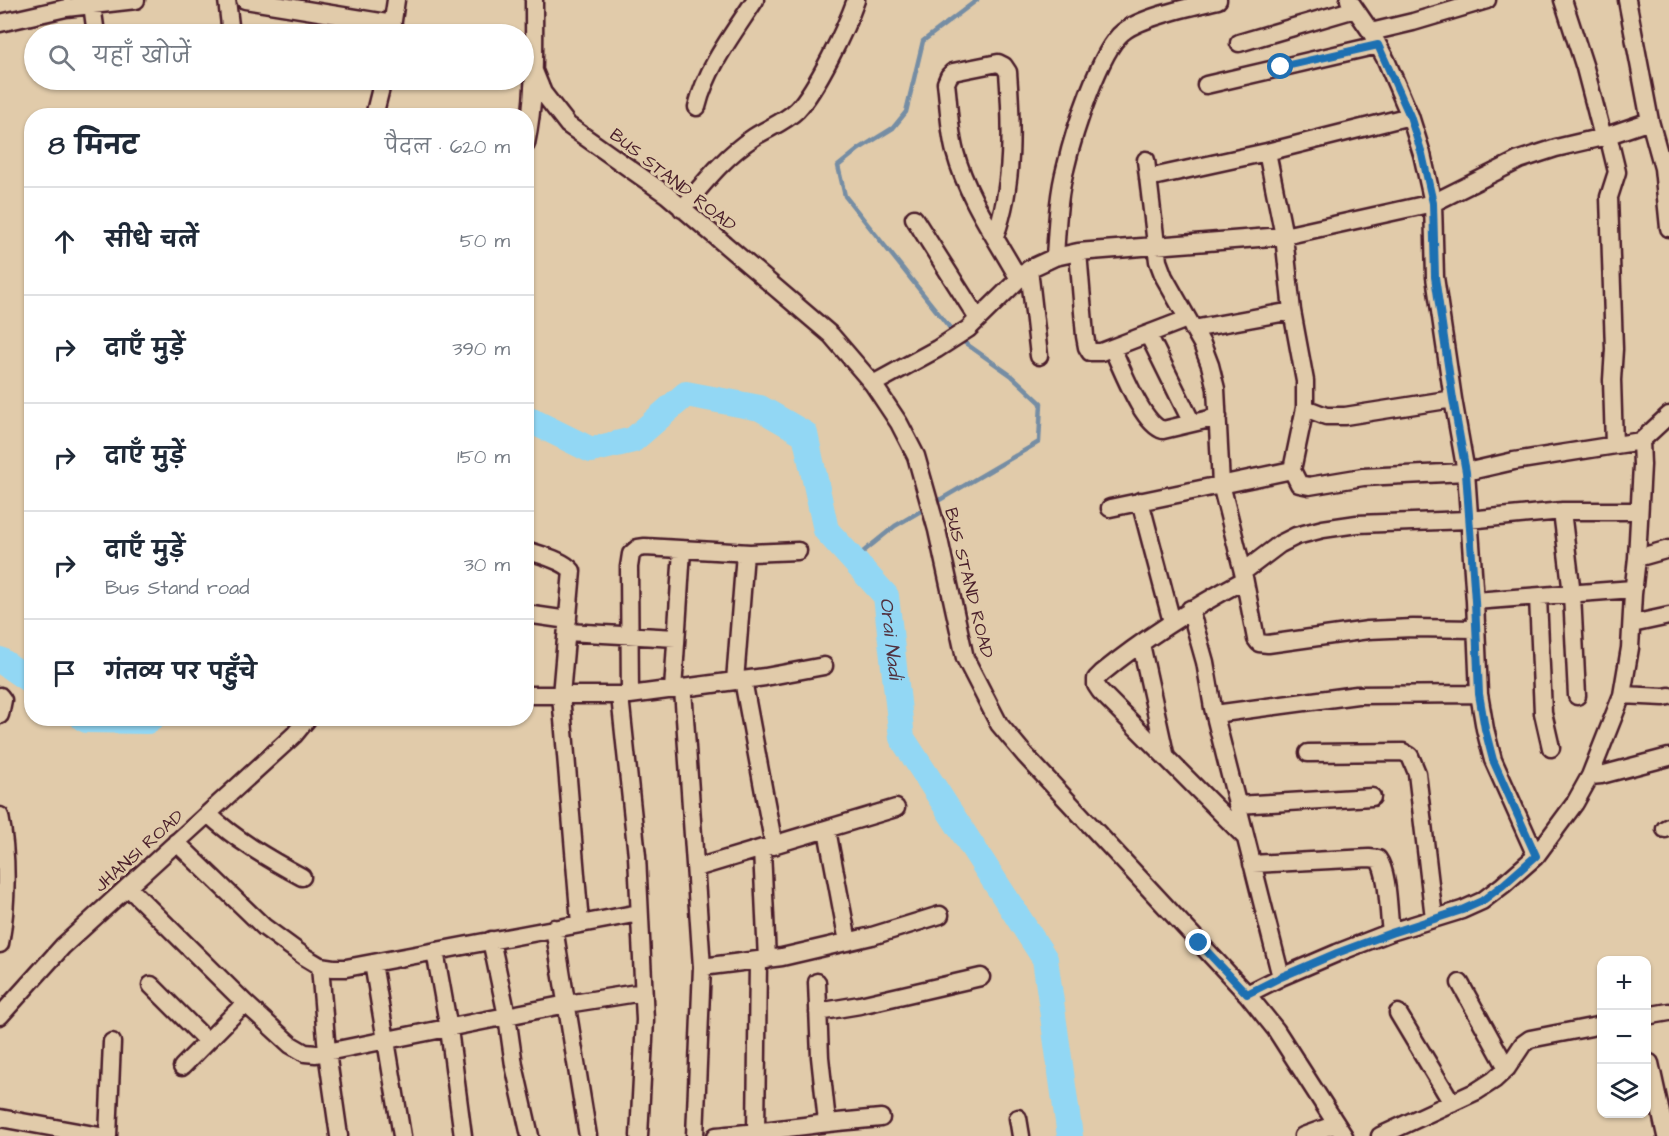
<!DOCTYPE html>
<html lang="hi">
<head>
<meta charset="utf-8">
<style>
  :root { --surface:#fff; --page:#f6f6f7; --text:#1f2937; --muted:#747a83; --line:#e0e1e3 }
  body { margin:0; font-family:"Architects Daughter","Playpen Sans Deva",sans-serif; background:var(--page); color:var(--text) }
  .controls { position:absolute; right:18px; bottom:18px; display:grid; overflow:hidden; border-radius:12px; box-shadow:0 2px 4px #0004 }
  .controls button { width:54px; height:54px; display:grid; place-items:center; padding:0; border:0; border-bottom:2px solid var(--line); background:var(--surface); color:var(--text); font:30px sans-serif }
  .stop { position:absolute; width:18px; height:18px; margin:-14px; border:4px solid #1f6fb2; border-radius:50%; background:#fff }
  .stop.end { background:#1f6fb2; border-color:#fff; box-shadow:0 2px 6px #0008 }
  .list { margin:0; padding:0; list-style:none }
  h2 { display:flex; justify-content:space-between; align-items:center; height:78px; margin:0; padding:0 24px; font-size:26px }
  h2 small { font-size:20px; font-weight:400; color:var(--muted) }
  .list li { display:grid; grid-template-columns:39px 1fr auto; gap:18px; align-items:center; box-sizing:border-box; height:108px; padding:0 24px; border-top:2px solid var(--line) }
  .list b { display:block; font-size:22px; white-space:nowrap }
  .list p { margin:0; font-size:20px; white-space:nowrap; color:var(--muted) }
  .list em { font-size:20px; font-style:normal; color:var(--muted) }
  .icon { flex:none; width:33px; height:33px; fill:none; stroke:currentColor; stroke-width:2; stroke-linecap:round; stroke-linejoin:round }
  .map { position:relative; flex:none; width:1669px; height:1136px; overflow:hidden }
  .search { position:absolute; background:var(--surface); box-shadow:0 2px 4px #0004; left:24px; top:24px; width:510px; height:66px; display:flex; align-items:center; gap:15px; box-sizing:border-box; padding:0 21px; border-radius:33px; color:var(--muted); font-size:22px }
  .panel { position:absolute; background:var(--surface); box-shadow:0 2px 4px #0004; left:24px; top:108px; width:510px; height:618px; border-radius:24px }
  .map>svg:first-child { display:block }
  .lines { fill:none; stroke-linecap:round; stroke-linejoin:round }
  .stream { stroke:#758da4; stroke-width:4.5 }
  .river { stroke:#92d7f4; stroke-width:26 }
  .minor-casing { stroke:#4a1f2b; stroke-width:21 }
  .minor { stroke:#e1cbaa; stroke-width:16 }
  .route { stroke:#1f6fb2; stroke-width:8 }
  .labels { text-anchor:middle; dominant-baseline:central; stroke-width:6; stroke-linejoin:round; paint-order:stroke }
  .street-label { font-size:18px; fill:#4a1f2b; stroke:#e1cbaa }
  .water-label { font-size:20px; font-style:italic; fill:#51313f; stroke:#e1cbaa }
</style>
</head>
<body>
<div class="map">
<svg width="1669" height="1136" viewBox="0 0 1669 1136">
  <rect width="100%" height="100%" fill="#e1cbaa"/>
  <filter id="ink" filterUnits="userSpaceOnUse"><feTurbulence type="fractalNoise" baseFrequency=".0167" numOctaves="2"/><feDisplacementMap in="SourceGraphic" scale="12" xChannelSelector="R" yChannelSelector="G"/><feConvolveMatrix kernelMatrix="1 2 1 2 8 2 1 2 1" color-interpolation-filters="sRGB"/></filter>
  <g filter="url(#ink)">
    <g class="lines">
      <path class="stream" d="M853 560 895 526 1039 442 1041 403 1012 376 958 338 845 196 838 166 859 149 893 128 906 112 923 41 977 0"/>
      <g class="river">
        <path id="s1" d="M526 418 591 450 633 440 686 394 760 408 805 434 826 530 886 596 902 738 1045 959 1070 1136"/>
        <path d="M0 660 32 682"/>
        <path d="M83 718 86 720 147 721 152 718"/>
      </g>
      <g class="minor-casing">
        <path id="minor" d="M227 0 231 34
          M245 0 393 24
          M1349 0 1371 32 1386 60 1410 116 1422 154 1433 203 1435 277 1453 399 1466 472 1475 601 1479 694 1485 729 1493 760 1536 856
          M1563 0 1585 68 1603 137
          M1627 0 1650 121 1663 168 1669 228
          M92 5 96 34
          M0 23 66 8 136 0
          M1371 32 1413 22 1487 0
          M391 34 396 0
          M1239 43 1355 9
          M534 71 543 93 568 125 667 195 831 335 873 384 899 423 916 456 937 530 965 658 999 724 1025 755 1247 994 1276 1030 1344 1136
          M1206 85 1378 45
          M697 107C707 67 733 34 755 0
          M374 116 383 80
          M1608 135 1617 172 1609 197 1614 349 1612 380 1614 445
          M526 144C536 97 534 48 534 0
          M1267 152 1284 236 1292 311 1305 381V408L1292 470 1299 484 1309 486 1363 477 1466 472 1514 461 1641 441
          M1146 160 1158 261 1164 277 1202 344 1210 365 1216 389 1221 484 1243 572 1256 639 1259 643 1268 644 1368 630 1413 628 1475 629
          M1148 178 1267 152 1410 116
          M682 209C704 183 725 156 754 137 768 128 785 122 797 110 817 89 846 28 856 0
          M914 218 978 319
          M995 236C1014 185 1012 125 1008 72L1004 66 998 63 953 72 949 76 946 83C949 105 949 130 955 152 967 197 996 238 1019 279
          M1078 252 1085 336 1087 347 1090 352H1101L1187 319
          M1055 257C1057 226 1058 195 1066 166 1073 135 1100 50 1123 32 1141 17 1194 6 1218 0
          M1029 269 1039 356
          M1193 329 1292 311
          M1148 334 1192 423
          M1112 348C1122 368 1142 424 1163 430L1218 417
          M873 384 937 349 968 329 1029 269 1055 257 1078 252 1284 236 1433 203 1519 160 1556 148 1603 137 1650 121
          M1305 408 1326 416H1345L1453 399
          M1140 501 1172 622
          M1110 508 1292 470
          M1562 511 1572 594 1577 696
          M526 550C540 555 564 560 572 571L561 695 580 923
          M1637 558 1669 549
          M1243 572 1280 544 1296 536 1323 529 1357 524 1468 520 1562 511H1639
          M1244 580C1194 607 1146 637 1102 673L1096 679V685L1100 691 1244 836
          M1538 597 1543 713 1551 748
          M1475 601 1633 589
          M1190 609 1205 662 1213 708 1281 977
          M526 614 568 620
          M1632 624 1669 616
          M567 632 676 638
          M1141 644 1166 758
          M743 680 774 846
          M735 681 745 553
          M683 689 702 967 695 1136
          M673 690 682 550
          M526 695H630L765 677 824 666
          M630 695 629 567 631 554 638 548 645 547 750 553 798 551
          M1622 695 1664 697 1669 696
          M0 696 3 700 0 715
          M620 696 637 856 645 1020 639 1136
          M1215 714 1357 695 1479 694
          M1308 753 1403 752 1410 756 1417 773 1434 918
          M1590 776 1601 775 1669 757
          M1237 805 1372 797
          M208 814C236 840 267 858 302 877
          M0 816C8 855 7 905 0 944
          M1665 829 1669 827
          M827 830 848 942
          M176 842 264 927 305 957 320 966 333 968H346L639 913
          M762 850 767 960
          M1252 864 1369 858 1378 859C1389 874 1388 913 1391 932
          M696 868 896 808
          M128 887 245 1003 291 1045 305 1053 316 1054 327 1052 567 1004 643 992
          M554 928 588 1136
          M491 940 507 1016 514 1065 530 1136
          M435 951 449 1029 463 1136
          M373 963 402 1136
          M320 966 327 1052 339 1136
          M702 967 782 957 872 936 940 915
          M817 982 820 1057 827 1122
          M1460 983 1507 1068
          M151 985 207 1041
          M1247 994 1281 977 1337 953 1391 932 1462 910 1482 901 1503 885 1536 856 1575 803 1590 776 1622 695 1630 648 1633 594 1637 558 1642 465 1641 441 1669 415
          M818 1012 860 1005 981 977
          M1398 1013 1452 1103
          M0 1016 63 946 294 735 308 718
          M1646 1016 1669 1012
          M1650 1063 1666 1136
          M182 1067 245 1003
          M0 1118 100 1136
          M1018 1118 1021 1136
          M756 1132 758 961
          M108 1136 112 1042
          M716 1136C771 1131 826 1122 881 1118
          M1303 1136 1336 1124
          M1380 1136 1477 1091 1494 1080 1507 1068 1523 1044 1530 1039 1602 1025"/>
      </g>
      <use href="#minor" class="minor"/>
    </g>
  </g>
  <g class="lines" filter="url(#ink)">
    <path class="route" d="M1199 943 1247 994 1281 977 1337 953 1391 933 1462 910 1482 901 1503 885 1536 856 1493 760 1485 729 1479 694 1475 601 1466 472 1453 399 1435 277 1433 203 1422 154 1410 116 1378 45 1281 67"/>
  </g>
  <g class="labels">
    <g class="street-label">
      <text transform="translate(673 180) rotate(38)">BUS STAND ROAD</text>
      <text transform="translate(969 583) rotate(76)">BUS STAND ROAD</text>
      <text transform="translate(139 851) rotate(-42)">JHANSI ROAD</text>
    </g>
    <g class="water-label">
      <text stroke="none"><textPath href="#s1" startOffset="543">Orai Nadi</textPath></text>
    </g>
  </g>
</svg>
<div class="controls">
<button>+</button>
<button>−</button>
<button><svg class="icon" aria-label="layers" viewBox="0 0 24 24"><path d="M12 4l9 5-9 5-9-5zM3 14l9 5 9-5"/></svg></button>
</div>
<div class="stop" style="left:1281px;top:67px"></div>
<div class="stop end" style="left:1199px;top:943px"></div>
<div class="search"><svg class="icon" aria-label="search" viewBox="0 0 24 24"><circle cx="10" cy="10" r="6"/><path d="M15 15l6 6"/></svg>यहाँ खोजें</div>
<section class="panel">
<h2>8 मिनट<small>पैदल · 620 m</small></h2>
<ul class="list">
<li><svg class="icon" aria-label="ahead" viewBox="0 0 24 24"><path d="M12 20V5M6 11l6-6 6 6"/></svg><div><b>सीधे चलें</b></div><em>50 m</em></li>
<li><svg class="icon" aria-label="right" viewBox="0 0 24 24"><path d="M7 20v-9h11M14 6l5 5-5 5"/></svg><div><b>दाएँ मुड़ें</b></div><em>390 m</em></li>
<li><svg class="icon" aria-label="right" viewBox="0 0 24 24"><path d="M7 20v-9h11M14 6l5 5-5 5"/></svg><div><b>दाएँ मुड़ें</b></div><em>150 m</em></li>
<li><svg class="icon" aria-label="right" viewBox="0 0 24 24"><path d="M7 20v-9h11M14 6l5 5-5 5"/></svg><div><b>दाएँ मुड़ें</b><p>Bus Stand road</p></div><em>30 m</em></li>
<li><svg class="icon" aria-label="arrive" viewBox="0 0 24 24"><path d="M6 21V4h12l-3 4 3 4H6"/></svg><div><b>गंतव्य पर पहुँचे</b></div></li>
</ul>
</section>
</div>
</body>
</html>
